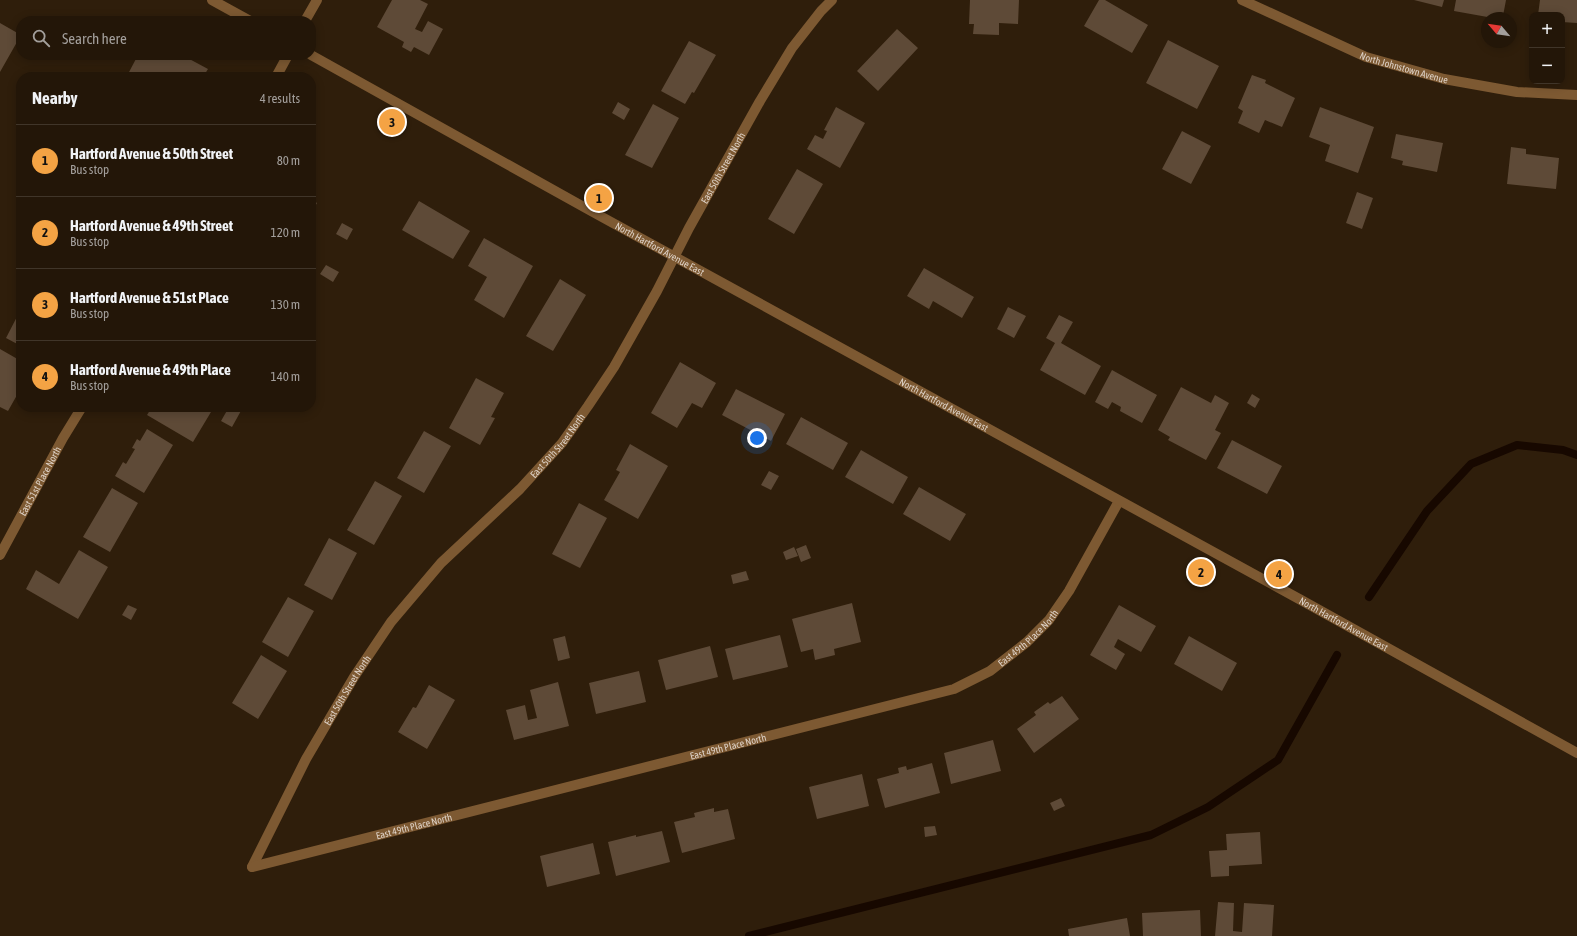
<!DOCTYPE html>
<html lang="en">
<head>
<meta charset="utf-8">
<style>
  :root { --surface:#231608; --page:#2f2316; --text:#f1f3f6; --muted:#a39f9c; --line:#403529; --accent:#f4a344 }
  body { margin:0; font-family:"Asap Condensed",sans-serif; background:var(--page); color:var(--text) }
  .controls { position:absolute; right:12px; top:12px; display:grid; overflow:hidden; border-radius:8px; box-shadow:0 2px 10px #0003 }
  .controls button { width:36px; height:36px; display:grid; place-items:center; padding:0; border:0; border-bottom:1px solid var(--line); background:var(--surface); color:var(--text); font:20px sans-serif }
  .compass { position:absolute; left:1481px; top:12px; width:36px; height:36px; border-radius:50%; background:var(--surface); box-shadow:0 2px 10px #0003; rotate:299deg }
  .you { position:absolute; left:757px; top:438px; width:14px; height:14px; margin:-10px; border:3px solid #fff; border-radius:50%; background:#1a73e8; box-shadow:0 0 0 6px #1a73e833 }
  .badge { display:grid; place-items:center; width:26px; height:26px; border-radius:50%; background:var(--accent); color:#111; font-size:13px; font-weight:700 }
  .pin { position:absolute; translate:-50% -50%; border:2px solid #fff; box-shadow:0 1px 4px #0006 }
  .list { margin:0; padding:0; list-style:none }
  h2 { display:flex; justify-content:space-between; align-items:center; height:52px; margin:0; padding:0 16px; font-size:17px }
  h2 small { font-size:13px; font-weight:400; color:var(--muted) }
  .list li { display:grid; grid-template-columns:26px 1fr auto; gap:12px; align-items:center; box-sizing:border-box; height:72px; padding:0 16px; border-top:1px solid var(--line) }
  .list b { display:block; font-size:15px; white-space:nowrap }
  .list p { margin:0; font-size:13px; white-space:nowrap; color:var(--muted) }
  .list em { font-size:13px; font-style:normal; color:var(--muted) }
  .icon { flex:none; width:22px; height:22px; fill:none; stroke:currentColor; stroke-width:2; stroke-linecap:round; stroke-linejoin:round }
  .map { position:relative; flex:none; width:1577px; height:936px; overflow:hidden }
  .search { position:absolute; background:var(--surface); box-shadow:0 2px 10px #0003; left:16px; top:16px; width:300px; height:44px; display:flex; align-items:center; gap:10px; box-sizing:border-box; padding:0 14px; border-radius:16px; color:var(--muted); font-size:15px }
  .panel { position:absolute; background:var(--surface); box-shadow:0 2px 10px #0003; left:16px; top:72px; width:300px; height:340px; border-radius:16px }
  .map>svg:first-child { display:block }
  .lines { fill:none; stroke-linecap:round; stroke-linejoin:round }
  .stream { stroke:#170800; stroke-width:8 }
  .building { fill:#5e4a37 }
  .minor { stroke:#7d5932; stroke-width:10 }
  .tertiary { stroke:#7d5932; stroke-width:10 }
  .labels { text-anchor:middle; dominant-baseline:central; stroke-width:3; stroke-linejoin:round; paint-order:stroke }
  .street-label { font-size:10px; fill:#ddd1c6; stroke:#2f1e0b }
</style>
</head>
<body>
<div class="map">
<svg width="1577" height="936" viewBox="0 0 1577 936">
  <rect width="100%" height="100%" fill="#2f1e0b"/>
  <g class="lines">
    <path class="stream" d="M1369 597 1427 511 1471 464 1517 445 1563 450 1577 455
      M749 936 1151 835 1208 807 1278 760 1337 655"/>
  </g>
  <path class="building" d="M392 0H420L428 4 415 29 422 32 428 21 443 29 429 55 414 47 411 52 402 47 404 42 377 27Z
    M970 0H1019L1018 24 999 23V35L973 34 974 24H969Z
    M1099 0H1105L1148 25 1132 53 1084 26Z
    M1414 0H1444L1442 7Z
    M1456 0H1506L1503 16 1493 15V18L1454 11Z
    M1540 0H1577V23L1562 22V15H1538Z
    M0 23 21 35 0 72Z
    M897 29 918 48 878 91 857 71Z
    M1168 40 1219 66 1197 109 1146 83Z
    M689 41 716 55 694 93 692 92 685 104 661 91Z
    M138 55H182L208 69 203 77H133L128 74Z
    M1252 75 1266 80 1265 83 1295 98 1282 127 1265 120 1259 133 1238 123 1243 111 1238 108Z
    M618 102 630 109 624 120 612 113Z
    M653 104 679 118 652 168 625 155Z
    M836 107 865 123 840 168 807 149 815 135 823 139 827 131 824 130Z
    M1320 107 1374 127 1358 173 1325 161 1330 145 1309 137Z
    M1182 131 1211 146 1191 184 1162 169Z
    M1396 134 1443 143 1437 172 1402 165 1403 161 1391 158Z
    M1511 147 1526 149V154L1559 158 1556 189 1507 184Z
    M797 169 823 184 794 234 768 219Z
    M1357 192 1373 198 1362 229 1346 223Z
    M311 199 317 203 311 214Z
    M419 201 470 231 453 259 402 230Z
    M342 223 353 229 347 240 336 234Z
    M484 238 533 266 504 318 474 300 487 277 468 266Z
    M326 265 339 272 333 282 320 274Z
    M924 268 974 297 962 318 933 301 929 309 907 296Z
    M560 279 586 295 553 351 526 336Z
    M1008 307 1026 316 1014 338 997 329Z
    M21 309V346L6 338Z
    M1059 315 1073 322 1061 343 1101 366 1085 395 1040 370 1055 343 1046 338Z
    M0 349 21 361V388L8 411 0 407Z
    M680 362 716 383 702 408 692 403 677 428 651 413Z
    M1112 370 1157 395 1142 423 1120 411 1121 407 1112 402 1108 409 1095 402Z
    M476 378 504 393 491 417 495 418 480 445 449 428Z
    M1181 387 1211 403 1215 395 1229 403 1215 430 1221 433 1206 460 1168 440 1170 437 1158 430Z
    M736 389 785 414 771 441 722 415Z
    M1252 394 1260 399 1255 408 1247 403Z
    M152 407H174L176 408 177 407H214L193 442 147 415Z
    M229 407H239L242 409 232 427 221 421Z
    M801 417 848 443 833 470 786 444Z
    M147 429 173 445 144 493 115 476 123 462 126 464 135 449 132 448 137 439 140 441Z
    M424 431 451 446 424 493 397 478Z
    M1232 440 1282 466 1267 494 1217 468Z
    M630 444 668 466 638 519 604 500 620 472 616 470Z
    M861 450 908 477 893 504 845 477Z
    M769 471 779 476 771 490 761 485Z
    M375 481 402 496 374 545 347 530Z
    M919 487 966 514 950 541 903 514Z
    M112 488 138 503 110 552 83 537Z
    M579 503 607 518 580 568 552 554Z
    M329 538 357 553 332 600 304 585Z
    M806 545 811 558 801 562 796 549Z
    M794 547 798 556 786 560 783 552Z
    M79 550 108 567 78 619 26 589 36 570 59 584Z
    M746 571 749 580 733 584 731 575Z
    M288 597 314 611 288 657 262 642Z
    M852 603 861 642 834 649 835 655 815 660 813 649 801 652 792 619Z
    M128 605 137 609 131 620 122 615Z
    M1119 605 1156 626 1141 652 1118 639 1114 647 1125 654 1116 670 1090 655Z
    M780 635 788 667 733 680 725 649Z
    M565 636 570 658 558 661 553 639Z
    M1189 636 1237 663 1222 691 1174 664Z
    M710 646 718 677 666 690 658 660Z
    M261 655 287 671 258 719 232 703Z
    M639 671 646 702 596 714 589 683Z
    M558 682 569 726 514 740 506 710 525 705 528 720 537 718 530 690Z
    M429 685 455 700 427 749 398 732 413 707 416 708Z
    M1062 696 1079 719 1034 753 1017 729 1036 715 1034 712 1048 702 1050 704Z
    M993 740 1001 771 951 784 944 753Z
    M932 763 940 793 885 808 877 779 899 773 898 768 906 766 907 770Z
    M862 774 869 806 817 819 809 787Z
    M1061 798 1065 806 1054 811 1050 803Z
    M714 808V812L728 809 735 839 682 853 674 822 695 817 694 813Z
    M935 826 937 835 925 837 924 827Z
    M662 831 670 862 616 876 608 842 636 835V837Z
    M1260 832 1262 864 1229 866V876L1211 877 1209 851 1227 850 1226 834Z
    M593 843 600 874 547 887 540 856Z
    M1218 902 1234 903 1233 931 1242 932 1244 903 1274 905 1272 936H1215Z
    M1200 910 1201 936H1143L1142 913Z
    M1127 918 1130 936H1069L1068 929Z"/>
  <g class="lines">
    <g class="minor">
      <path id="s1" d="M1242 0 1366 57 1444 79 1517 92 1577 95"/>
      <path d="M305 21 317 0"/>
      <path d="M276 77 288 55"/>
      <path id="s2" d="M0 555 63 438 82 407"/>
      <path id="s3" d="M252 867 306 759 354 677 391 622 441 563 520 489 562 443 588 406 614 367 657 291 689 228 760 101 792 48 821 11 832 0"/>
      <path id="s4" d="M252 867 954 689 990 671 1027 642 1049 620 1069 591 1119 501"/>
    </g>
    <g class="tertiary">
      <path d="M212 0 250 21"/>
      <path id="s5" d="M311 55 591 211 1301 600 1577 753"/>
    </g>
  </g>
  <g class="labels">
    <g class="street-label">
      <text stroke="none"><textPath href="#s1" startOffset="176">North Johnstown Avenue</textPath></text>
      <text stroke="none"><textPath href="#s3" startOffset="849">East 50th Street North</textPath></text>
      <text stroke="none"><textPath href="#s5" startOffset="399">North Hartford Avenue East</textPath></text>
      <text stroke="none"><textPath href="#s5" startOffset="723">North Hartford Avenue East</textPath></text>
      <text stroke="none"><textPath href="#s3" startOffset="525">East 50th Street North</textPath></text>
      <text stroke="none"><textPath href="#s2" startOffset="84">East 51st Place North</textPath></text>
      <text stroke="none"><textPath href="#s5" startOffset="1179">North Hartford Avenue East</textPath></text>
      <text stroke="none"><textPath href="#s4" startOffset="815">East 49th Place North</textPath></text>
      <text stroke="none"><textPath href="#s3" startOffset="201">East 50th Street North</textPath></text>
      <text stroke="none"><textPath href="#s4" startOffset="491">East 49th Place North</textPath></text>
      <text stroke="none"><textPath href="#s4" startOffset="167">East 49th Place North</textPath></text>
    </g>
  </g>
</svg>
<div class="controls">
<button>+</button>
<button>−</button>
</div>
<svg class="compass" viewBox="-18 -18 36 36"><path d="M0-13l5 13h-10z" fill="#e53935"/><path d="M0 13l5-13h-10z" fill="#a39f9c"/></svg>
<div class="you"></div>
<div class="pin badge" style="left:599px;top:198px">1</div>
<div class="pin badge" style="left:1201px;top:572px">2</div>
<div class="pin badge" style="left:392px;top:122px">3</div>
<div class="pin badge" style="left:1279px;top:574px">4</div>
<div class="search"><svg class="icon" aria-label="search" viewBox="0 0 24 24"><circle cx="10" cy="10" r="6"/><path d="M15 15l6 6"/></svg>Search here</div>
<section class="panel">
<h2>Nearby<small>4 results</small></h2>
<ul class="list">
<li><span class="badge">1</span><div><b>Hartford Avenue &amp; 50th Street</b><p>Bus stop</p></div><em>80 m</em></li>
<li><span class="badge">2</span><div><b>Hartford Avenue &amp; 49th Street</b><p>Bus stop</p></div><em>120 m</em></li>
<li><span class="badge">3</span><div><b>Hartford Avenue &amp; 51st Place</b><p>Bus stop</p></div><em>130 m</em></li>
<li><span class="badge">4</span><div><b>Hartford Avenue &amp; 49th Place</b><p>Bus stop</p></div><em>140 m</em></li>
</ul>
</section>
</div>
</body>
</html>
